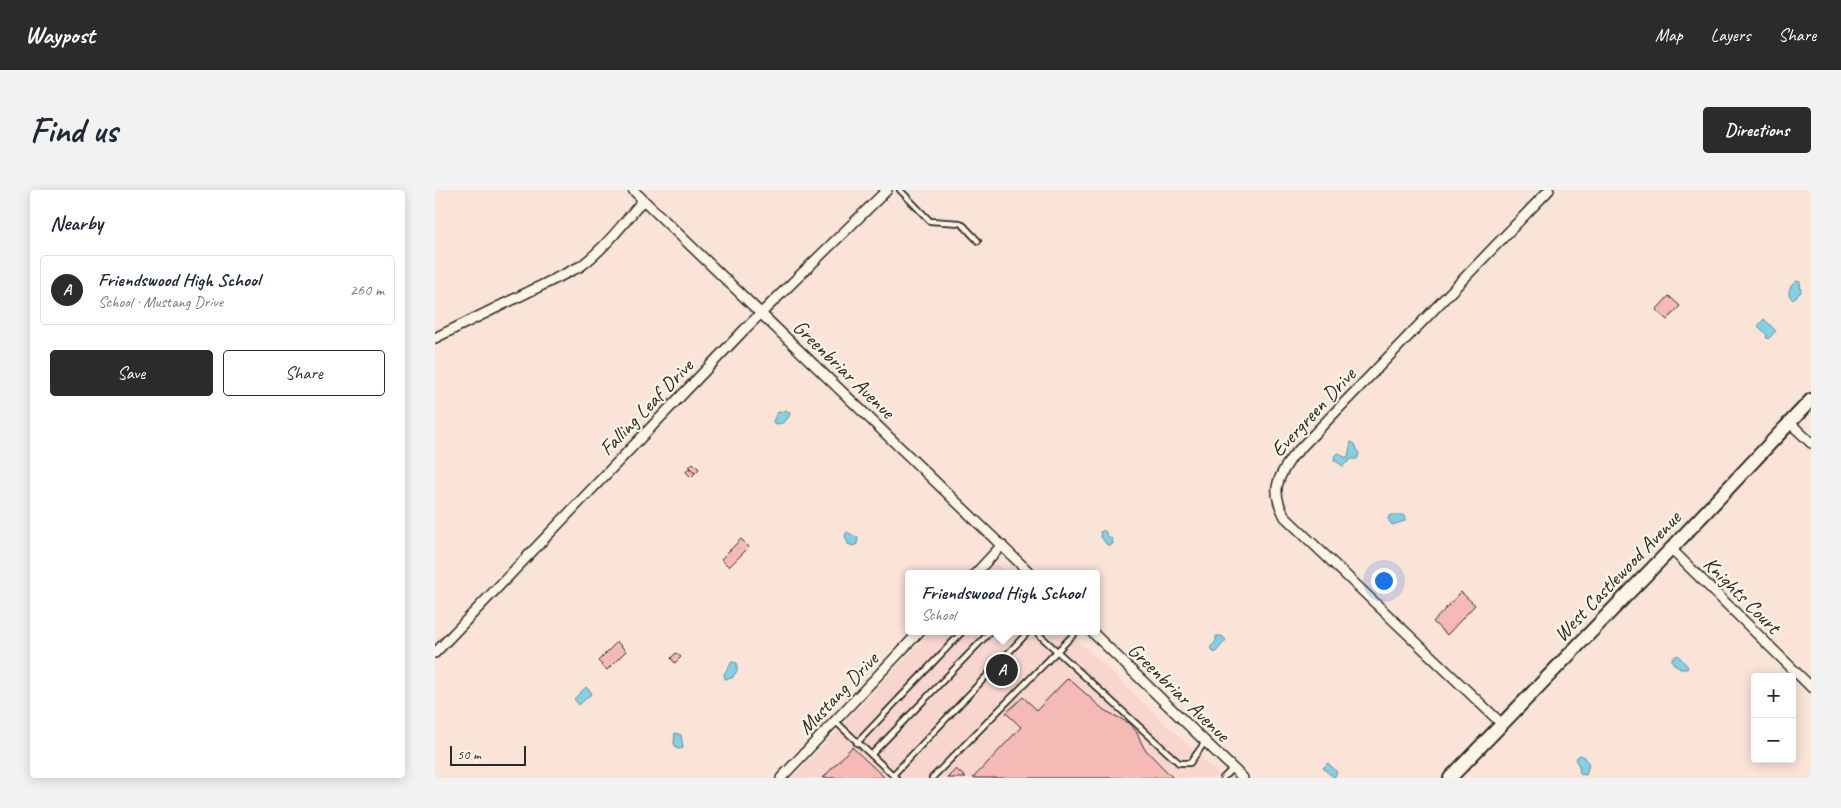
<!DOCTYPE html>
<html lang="en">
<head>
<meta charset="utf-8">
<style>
  :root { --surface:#fff; --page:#f2f2f3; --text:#1f2937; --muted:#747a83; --line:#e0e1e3; --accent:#2b2b2b }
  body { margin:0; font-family:Caveat,sans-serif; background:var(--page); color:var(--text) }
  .controls { position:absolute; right:15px; bottom:15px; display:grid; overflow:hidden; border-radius:5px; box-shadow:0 2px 12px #0003 }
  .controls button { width:45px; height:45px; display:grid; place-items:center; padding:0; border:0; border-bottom:1px solid var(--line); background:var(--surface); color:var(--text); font:25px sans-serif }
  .scale { position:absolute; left:15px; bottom:12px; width:76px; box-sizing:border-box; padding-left:5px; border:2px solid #2b2b2b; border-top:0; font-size:14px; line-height:18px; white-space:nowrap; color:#2b2b2b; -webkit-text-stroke:4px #fcf5e5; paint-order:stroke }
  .you { position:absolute; left:948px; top:390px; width:18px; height:18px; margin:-12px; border:4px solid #fff; border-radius:50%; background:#1a73e8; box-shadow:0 0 0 8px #1a73e833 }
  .badge { display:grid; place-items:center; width:32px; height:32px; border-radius:50%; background:var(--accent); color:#fff; font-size:16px; font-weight:700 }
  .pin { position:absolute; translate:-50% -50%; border:2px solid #fff; box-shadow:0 1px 5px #0006 }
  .popup { position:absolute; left:470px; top:380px; width:195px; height:65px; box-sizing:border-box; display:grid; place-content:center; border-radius:5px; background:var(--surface); filter:drop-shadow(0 1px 4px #0005); font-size:16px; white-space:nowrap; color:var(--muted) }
  .popup b { font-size:19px; color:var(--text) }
  .popup::after { content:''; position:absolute; left:50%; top:100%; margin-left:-10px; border:10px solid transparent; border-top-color:var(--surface) }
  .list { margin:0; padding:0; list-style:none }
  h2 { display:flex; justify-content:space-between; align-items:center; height:65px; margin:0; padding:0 20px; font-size:21px }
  h2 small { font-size:16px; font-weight:400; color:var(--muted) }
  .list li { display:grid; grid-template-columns:32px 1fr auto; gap:15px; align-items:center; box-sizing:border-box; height:70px; margin:0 10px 10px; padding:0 10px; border:1px solid var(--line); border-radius:5px }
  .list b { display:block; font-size:19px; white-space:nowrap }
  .list p { margin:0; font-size:16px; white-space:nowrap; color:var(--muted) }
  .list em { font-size:16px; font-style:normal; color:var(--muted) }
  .actions { display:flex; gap:10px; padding:15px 20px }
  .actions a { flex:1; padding:11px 0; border:1px solid var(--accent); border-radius:5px; text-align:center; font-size:18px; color:var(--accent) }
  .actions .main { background:var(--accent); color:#fff }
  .map { position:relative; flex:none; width:1376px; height:588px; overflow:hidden; border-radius:5px }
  header { display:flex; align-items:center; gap:30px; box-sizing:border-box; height:70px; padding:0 25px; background:var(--accent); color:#fff }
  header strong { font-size:24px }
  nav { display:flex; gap:28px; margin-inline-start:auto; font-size:18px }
  .intro { display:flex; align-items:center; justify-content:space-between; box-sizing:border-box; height:120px; padding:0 30px }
  h1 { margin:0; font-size:35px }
  .button { padding:12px 22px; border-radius:5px; background:var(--accent); color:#fff; font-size:18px; font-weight:700 }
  main { display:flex; gap:30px; padding:0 30px }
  aside { flex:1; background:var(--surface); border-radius:5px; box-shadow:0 2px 12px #0003 }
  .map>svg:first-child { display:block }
  .built { fill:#f8d6cd }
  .water { fill:#84d0e4; stroke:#608e9a }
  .building { fill:#f5b9b6; stroke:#2b2b2b }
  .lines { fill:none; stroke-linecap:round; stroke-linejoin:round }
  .lane-casing { stroke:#2b2b2b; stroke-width:8 }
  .street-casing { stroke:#2b2b2b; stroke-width:12 }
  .secondary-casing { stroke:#2b2b2b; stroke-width:16 }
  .lane { stroke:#fcf5e5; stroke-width:4.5 }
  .street { stroke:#fcf5e5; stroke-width:9 }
  .secondary { stroke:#fcf5e5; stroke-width:12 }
  .labels { text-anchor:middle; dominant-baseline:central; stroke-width:4.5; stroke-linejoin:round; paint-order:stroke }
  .street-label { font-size:21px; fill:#2b2b2b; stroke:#fcf5e5 }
</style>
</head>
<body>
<header>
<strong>Waypost</strong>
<nav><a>Map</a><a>Layers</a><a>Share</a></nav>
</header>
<div class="intro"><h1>Find us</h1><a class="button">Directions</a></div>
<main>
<aside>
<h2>Nearby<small></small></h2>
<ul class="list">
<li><span class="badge">A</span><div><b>Friendswood High School</b><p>School · Mustang Drive</p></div><em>260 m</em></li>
</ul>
<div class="actions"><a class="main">Save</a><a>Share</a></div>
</aside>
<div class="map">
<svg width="1376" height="588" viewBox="0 0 1376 588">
  <rect width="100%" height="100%" fill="#fae3d7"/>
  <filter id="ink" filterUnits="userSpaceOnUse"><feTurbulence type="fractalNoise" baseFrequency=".02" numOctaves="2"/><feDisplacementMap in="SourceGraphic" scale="10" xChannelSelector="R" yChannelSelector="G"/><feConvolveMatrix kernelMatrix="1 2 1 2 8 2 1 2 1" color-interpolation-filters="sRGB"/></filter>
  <g filter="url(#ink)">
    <path class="built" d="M561 373 573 384H551Z
      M496 441H633L787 588H357Z"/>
    <path class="water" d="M1362 91 1365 92 1366 102 1358 110C1350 104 1355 95 1362 91Z
      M1329 129 1341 141 1333 149 1331 147 1332 145 1323 136Z
      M351 220 355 223C354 230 346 236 339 233L338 231 342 223Z
      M916 252 920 254 924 264 922 269H916L908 276 899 270 900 265 904 263 909 267H913Z
      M957 325H968L970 327V331L957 335 953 329 954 326Z
      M667 341H670L673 347 677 349 678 353 677 355H672L666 347 665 342Z
      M412 342 423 348 422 354 418 356 413 354 410 345Z
      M781 446H787L791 450 780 463 775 458 781 451Z
      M1243 465 1253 477 1252 479H1245L1237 472V468Z
      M297 472 302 473V481L297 488 290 489 289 484Z
      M151 497 157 503 144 515 139 509Z
      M240 543 246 545 248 558 242 559 239 553Z
      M1145 565 1150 567 1154 574 1151 585 1145 584 1144 576 1141 571 1142 567Z
      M893 573 902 582 899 588 888 578Z"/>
    <path class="building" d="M1234 106 1245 116 1232 130 1221 120Z
      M258 273 264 279 260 283 254 277Z
      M254 278 260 283 256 287 251 282Z
      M306 349 314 357 294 377 286 369Z
      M1026 402 1040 415 1012 445 998 432Z
      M182 452 191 461 172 480 163 471Z
      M241 463 246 467 240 473 236 468Z
      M633 488 669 520 694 533 701 541 709 558 738 588H538L586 537 571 523 588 507 602 520Z
      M417 557 450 588H388Z
      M521 579 531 588H512Z"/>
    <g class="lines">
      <g class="lane-casing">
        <path id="lane" d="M465 0 495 31 525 33 529 36 543 51
          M600 441 744 573H755L770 552
          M400 531 461 588
          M422 553 528 441
          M436 565 556 441
          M458 585 594 441
          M497 588 642 441
          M788 588 798 578"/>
      </g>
      <g class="street-casing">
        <path id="street" d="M198 0 596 384
          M0 148 146 76C170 58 189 33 208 10
          M1355 233 1376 253
          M1236 359 1376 497
          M540 384 567 355
          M656 441 808 588
          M0 463 310 139 452 0
          M1067 534 850 327C836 301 841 290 857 267L1114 0
          M346 588 485 441"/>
      </g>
      <g class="secondary-casing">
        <path id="secondary" d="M1015 588 1236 359 1376 210"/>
      </g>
      <use href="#lane" class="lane"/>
      <use href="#street" class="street"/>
      <use href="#secondary" class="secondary"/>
    </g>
  </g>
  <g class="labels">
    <g class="street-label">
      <text transform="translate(409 179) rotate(44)">Greenbriar Avenue</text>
      <text transform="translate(211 217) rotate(-46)">Falling Leaf Drive</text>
      <text transform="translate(878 222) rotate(-47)">Evergreen Drive</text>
      <text transform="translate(1182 386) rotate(-46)">West Castlewood Avenue</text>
      <text transform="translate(1307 405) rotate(45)">Knights Court</text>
      <text transform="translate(744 502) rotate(44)">Greenbriar Avenue</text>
      <text transform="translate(403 503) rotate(-46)">Mustang Drive</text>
    </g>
  </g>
</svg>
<div class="controls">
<button>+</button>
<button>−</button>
</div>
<div class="scale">50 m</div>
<div class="you"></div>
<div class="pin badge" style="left:567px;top:480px">A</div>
<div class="popup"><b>Friendswood High School</b>School</div>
</div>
</main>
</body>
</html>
